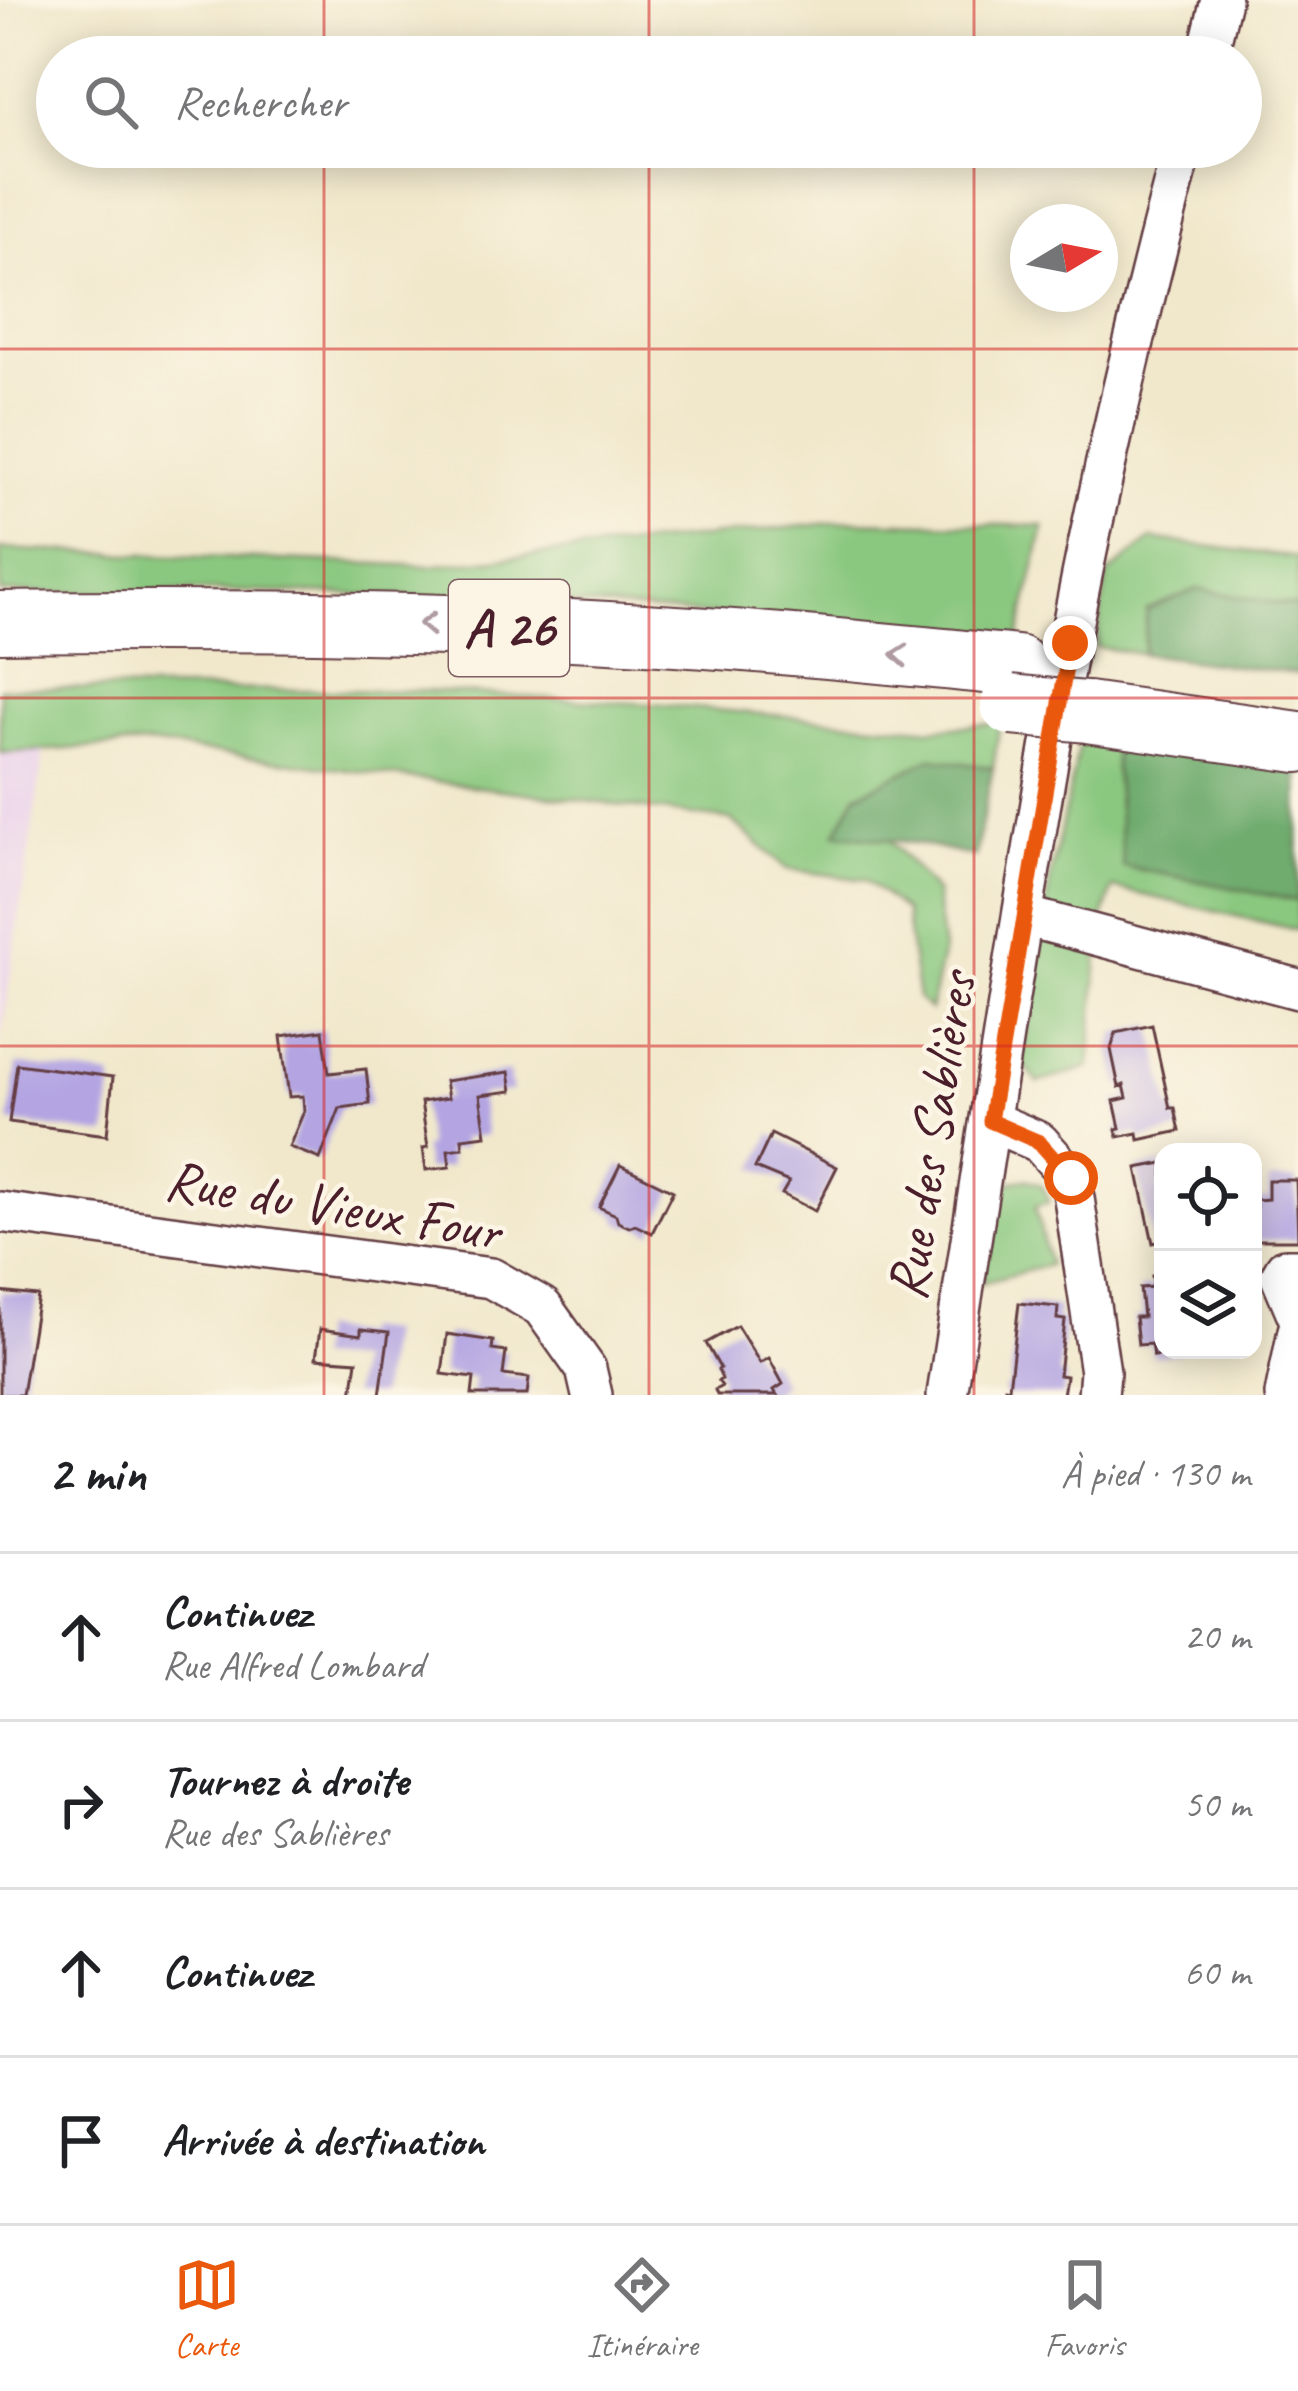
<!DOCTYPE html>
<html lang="fr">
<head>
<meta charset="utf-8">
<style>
  :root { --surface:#fff; --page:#f6f6f6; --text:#202124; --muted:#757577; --line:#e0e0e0; --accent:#ea580c }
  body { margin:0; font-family:Caveat,sans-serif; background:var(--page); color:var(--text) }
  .controls { position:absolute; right:36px; bottom:36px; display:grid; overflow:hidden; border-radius:24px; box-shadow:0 6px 30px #0003 }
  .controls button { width:108px; height:108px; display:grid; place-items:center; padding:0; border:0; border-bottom:3px solid var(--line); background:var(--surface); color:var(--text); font:60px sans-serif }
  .compass { position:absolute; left:1010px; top:204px; width:108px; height:108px; border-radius:50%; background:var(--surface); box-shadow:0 6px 30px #0003; rotate:80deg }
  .stop { position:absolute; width:36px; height:36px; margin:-27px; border:9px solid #ea580c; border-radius:50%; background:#fff }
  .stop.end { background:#ea580c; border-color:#fff; box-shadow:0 3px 12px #0008 }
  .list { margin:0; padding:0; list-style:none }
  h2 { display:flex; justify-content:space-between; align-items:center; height:156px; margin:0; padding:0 48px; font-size:51px }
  h2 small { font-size:39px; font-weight:400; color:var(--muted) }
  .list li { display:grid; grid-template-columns:78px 1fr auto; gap:36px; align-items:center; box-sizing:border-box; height:168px; padding:0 48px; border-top:3px solid var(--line) }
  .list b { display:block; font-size:45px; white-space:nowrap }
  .list p { margin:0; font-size:39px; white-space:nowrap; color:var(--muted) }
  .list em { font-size:39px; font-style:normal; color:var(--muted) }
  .icon { flex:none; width:66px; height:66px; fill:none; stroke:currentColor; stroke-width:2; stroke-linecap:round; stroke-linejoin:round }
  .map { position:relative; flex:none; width:1298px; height:1395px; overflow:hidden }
  .search { position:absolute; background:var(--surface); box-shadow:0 6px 30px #0003; left:36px; right:36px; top:36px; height:132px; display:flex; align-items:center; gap:30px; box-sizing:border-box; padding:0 42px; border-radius:66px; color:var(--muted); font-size:45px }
  .sheet { height:828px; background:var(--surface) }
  nav { display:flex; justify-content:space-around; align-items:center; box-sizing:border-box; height:168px; border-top:3px solid var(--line); background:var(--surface); font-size:33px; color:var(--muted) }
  nav a { display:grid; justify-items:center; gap:6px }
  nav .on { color:var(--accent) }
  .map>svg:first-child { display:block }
  .built { fill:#ead1ec }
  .green { fill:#8ac87f; stroke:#6a7455; stroke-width:3 }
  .forest { fill:#6fac6e; stroke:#5c664c; stroke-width:3 }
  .building { fill:#b4a5e2 }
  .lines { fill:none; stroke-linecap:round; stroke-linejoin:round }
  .minor-casing { stroke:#633d43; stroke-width:44 }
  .highway-casing { stroke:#633d43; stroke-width:64 }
  .minor { stroke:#fff; stroke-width:39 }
  .highway { stroke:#fff; stroke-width:60 }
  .highway-bridge-casing { stroke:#633d43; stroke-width:64; stroke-linecap:butt }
  .highway-bridge { stroke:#fff; stroke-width:60 }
  .oneway { stroke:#ae9aa0 }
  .route { stroke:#ea580c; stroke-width:15 }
  .grid { fill:none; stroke:#d62828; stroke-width:3; stroke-opacity:0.55 }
  .labels { text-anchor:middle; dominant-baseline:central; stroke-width:9; stroke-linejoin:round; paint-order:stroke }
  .shield { fill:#fcf5e5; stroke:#7f5f63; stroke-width:3 }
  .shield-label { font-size:54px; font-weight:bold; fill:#4a1f2b }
  .street-label { font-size:57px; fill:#4a1f2b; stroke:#fcf5e5 }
</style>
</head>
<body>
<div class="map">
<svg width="1298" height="1395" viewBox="0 0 1298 1395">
  <rect width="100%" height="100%" fill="#fcf5e5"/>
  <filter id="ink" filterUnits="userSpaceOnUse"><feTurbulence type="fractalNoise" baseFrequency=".00833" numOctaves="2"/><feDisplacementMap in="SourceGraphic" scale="24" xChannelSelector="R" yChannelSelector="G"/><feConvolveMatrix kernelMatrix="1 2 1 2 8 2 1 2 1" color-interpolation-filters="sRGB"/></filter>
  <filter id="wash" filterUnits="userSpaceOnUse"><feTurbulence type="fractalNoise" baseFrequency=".004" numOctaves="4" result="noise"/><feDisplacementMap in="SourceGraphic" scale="48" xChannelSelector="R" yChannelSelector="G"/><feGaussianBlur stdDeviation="2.7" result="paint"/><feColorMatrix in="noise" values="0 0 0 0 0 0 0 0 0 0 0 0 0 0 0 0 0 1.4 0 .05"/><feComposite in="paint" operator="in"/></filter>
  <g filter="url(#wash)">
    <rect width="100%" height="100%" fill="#f1e8cc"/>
    <path class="built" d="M44 750 0 1044V753Z"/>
    <path class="green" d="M850 521 1044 526 1019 638 498 599 230 591 0 593V549L430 566Z
      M1151 539 1298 558V607L1197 589 1147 610 1143 654 1096 647 1107 575Z
      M0 688 426 691 649 704 932 729 1000 723 993 768 931 758 837 833 890 840 935 892 943 950 930 1010 918 999 905 911 865 880 787 869 731 820 149 744 0 753Z
      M1082 732 1113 743 1123 866 1298 901V930L1113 888 1100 927 1090 1067 1038 1083 1022 1062 1051 874Z
      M1026 1179 1041 1184 1049 1202 1035 1206 1049 1265 982 1283 1000 1192 1013 1181Z"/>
    <path class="forest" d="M1197 589 1298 607V674L1143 654 1147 610Z
      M1113 743 1298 771V901L1123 866Z
      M931 758 993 768 975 857 915 843 836 833 856 795Z"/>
    <g id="blocks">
      <path class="building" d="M1152 1025 1170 1108H1175L1180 1131 1139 1140 1138 1133 1118 1137 1116 1129 1120 1128 1114 1101 1127 1098 1124 1085 1119 1087 1111 1049 1116 1033Z
        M323 1030 329 1073 366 1069 370 1104 340 1108 320 1159 289 1147 304 1111 303 1096 289 1097 281 1036Z
        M17 1064 113 1077 107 1135 9 1122Z
        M509 1072 512 1091 480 1095 486 1135 462 1138 463 1148 448 1150 450 1167 426 1170 423 1148 428 1147 421 1102 448 1098 445 1081Z
        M771 1134 837 1167 815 1211 782 1194 789 1182 755 1168Z
        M1163 1163V1241L1153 1243 1137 1168Z
        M620 1165 673 1191 652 1233 635 1225 629 1227 618 1222 616 1215 599 1207Z
        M1268 1180H1296L1298 1240H1253V1206H1256L1255 1200 1268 1199Z
        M1163 1274V1350H1181V1353L1153 1356 1151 1344 1138 1345 1135 1317H1143L1140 1288 1154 1287 1152 1276Z
        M0 1292 38 1296 22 1395H0Z
        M1019 1303 1058 1307 1057 1319 1065 1320 1059 1375 1066 1376 1063 1395H1004L1005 1387 1009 1388Z
        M737 1326 760 1363 769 1358 783 1384 774 1390 777 1395H717L715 1390 722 1386 718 1381 722 1379 718 1370 720 1368 706 1343Z
        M320 1329 361 1335V1329L389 1332 380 1395H352L357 1361 316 1358Z
        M447 1334 493 1341 492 1350 506 1352 503 1375 529 1378 527 1395H472L474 1378 442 1374Z"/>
    </g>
  </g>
  <g filter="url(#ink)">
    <use href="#blocks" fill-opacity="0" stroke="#633d43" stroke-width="3"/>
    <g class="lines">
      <g class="minor-casing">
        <path id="minor" d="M1207 57 1221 0
          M1024 916 1298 989
          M990 1121 1039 1142 1071 1178 1100 1372 1098 1395
          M0 1212 491 1278 542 1307 586 1369 592 1395
          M1298 1269H1285L1281 1276 1298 1316
          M947 1395C986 1144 1024 892 1069 642 1100 476 1140 311 1183 147
          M1285 1395 1298 1331"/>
      </g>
      <g class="highway-casing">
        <path id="highway" d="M0 622C230 619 461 621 691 637 799 644 908 656 1017 666
          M1087 712 1298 742"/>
      </g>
      <use href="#minor" class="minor"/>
      <use href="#highway" class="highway"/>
      <g class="highway-bridge-casing">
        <path id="highway-bridge" d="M1011 705 1087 712"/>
      </g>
      <use href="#highway-bridge" class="highway-bridge"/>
    </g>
    <defs><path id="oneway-chevron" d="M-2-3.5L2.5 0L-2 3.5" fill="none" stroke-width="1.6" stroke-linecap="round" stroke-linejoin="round" transform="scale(3)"/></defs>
    <g class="oneway">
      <use href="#oneway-chevron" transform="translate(427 624) rotate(-177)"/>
      <use href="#oneway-chevron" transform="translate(900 655) rotate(-175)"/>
    </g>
  </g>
  <g class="lines" filter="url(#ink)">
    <path class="route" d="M1070 643 990 1121 1039 1142 1071 1178"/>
  </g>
  <path class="grid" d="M324 0V57M649 0V57M974 0V57M324 147V1395M649 147V1395M974 147V1395M0 349H1298M0 698H1298M0 1046H1298"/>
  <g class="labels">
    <rect class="shield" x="449" y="580" width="120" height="96" rx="9"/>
    <g class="shield-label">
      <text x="509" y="628">A 26</text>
    </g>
    <g class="street-label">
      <text transform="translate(931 1136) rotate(-81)">Rue des Sablières</text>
      <text transform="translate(333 1205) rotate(9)">Rue du Vieux Four</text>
    </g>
  </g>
</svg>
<div class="controls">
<button><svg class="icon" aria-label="locate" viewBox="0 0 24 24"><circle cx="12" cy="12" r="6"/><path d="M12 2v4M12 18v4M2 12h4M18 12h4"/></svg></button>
<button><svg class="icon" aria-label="layers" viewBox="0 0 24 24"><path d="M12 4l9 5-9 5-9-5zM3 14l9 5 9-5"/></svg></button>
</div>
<svg class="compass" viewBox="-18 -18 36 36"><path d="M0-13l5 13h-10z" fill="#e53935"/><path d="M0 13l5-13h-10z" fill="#757577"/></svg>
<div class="stop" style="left:1071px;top:1178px"></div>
<div class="stop end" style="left:1070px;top:643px"></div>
<div class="search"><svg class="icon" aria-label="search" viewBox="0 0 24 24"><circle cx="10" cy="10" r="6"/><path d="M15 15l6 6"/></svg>Rechercher</div>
</div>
<section class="sheet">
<h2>2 min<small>À pied · 130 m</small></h2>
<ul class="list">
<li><svg class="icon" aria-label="ahead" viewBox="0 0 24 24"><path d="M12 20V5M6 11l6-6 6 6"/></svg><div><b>Continuez</b><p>Rue Alfred Lombard</p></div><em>20 m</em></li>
<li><svg class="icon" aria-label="right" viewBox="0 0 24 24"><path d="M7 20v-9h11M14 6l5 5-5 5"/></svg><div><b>Tournez à droite</b><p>Rue des Sablières</p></div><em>50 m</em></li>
<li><svg class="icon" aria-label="ahead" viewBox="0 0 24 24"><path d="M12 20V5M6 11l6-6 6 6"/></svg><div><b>Continuez</b></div><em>60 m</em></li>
<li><svg class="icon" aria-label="arrive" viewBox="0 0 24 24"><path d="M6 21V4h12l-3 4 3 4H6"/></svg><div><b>Arrivée à destination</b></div></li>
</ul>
</section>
<nav>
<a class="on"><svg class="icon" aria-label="map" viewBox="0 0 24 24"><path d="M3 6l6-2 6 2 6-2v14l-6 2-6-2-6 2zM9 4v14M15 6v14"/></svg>Carte</a>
<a><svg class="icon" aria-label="directions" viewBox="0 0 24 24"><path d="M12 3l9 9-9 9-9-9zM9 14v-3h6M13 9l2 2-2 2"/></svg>Itinéraire</a>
<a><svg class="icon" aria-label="saved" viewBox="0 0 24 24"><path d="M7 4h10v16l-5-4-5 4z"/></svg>Favoris</a>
</nav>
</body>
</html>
